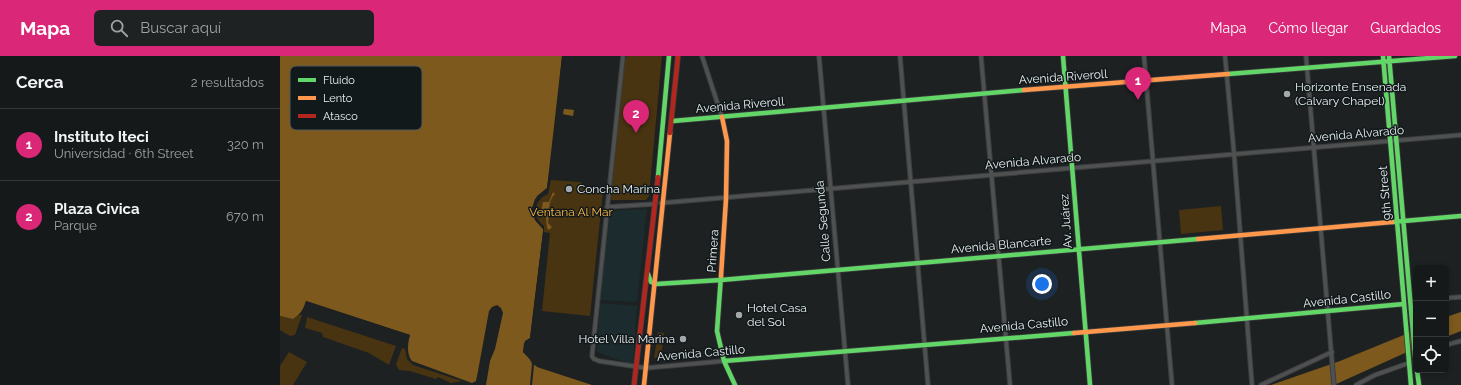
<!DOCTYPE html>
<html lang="es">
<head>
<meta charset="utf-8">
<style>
  :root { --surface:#16191a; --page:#1f2223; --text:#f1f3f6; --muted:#9ea0a2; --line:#353839; --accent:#db2777 }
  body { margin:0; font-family:Raleway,sans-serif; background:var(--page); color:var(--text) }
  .controls { position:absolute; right:12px; bottom:12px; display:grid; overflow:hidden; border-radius:6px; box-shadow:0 2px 6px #0003 }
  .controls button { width:36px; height:36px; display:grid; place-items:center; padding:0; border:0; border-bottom:1px solid var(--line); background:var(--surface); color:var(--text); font:20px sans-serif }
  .you { position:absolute; left:762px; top:228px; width:14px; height:14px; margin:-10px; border:3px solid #fff; border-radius:50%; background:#1a73e8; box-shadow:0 0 0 6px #1a73e833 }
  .badge { display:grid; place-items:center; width:26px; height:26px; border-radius:50%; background:var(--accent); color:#fff; font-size:13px; font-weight:700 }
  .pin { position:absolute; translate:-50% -33px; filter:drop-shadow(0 1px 2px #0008) }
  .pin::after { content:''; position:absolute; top:21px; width:14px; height:12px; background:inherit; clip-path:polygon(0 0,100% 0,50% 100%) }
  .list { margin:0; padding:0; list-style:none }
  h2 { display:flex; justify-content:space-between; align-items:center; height:52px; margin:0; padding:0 16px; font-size:17px }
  h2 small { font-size:13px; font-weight:400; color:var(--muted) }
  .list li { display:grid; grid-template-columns:26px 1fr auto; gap:12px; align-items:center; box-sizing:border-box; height:72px; padding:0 16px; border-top:1px solid var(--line) }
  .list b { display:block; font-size:15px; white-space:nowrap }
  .list p { margin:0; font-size:13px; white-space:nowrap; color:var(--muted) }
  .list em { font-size:13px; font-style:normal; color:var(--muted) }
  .icon { flex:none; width:22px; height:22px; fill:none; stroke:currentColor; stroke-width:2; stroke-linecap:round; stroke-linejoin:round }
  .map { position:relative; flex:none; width:1181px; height:329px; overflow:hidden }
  header { display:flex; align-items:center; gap:24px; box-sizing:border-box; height:56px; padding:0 20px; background:var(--accent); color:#fff }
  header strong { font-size:19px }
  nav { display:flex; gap:22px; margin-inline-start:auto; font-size:14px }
  .search { width:280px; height:36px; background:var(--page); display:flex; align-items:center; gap:10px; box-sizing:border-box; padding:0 14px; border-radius:6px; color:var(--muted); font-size:15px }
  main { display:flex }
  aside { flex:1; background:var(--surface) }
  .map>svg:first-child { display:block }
  .built { fill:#1c2b2d }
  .green { fill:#493412 }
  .water { fill:#7d591e }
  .pier { fill:#1d2122 }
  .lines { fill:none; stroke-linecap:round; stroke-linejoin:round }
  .street-casing { stroke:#3b3d3e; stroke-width:5.5 }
  .fast-casing { stroke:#3b3d3e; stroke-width:6 }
  .slow-casing { stroke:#3b3d3e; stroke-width:6 }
  .jam-casing { stroke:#3b3d3e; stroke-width:6 }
  .street { stroke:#4f5151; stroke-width:3.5 }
  .fast { stroke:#63d668; stroke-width:4.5 }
  .slow { stroke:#ff974d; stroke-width:4.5 }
  .jam { stroke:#b3261e; stroke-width:4.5 }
  .poi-dot { fill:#a3a8a9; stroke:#12191b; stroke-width:1.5 }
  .labels { text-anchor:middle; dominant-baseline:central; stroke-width:3; stroke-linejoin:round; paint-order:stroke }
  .street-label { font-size:12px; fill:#ebf0f1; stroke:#12191b }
  .poi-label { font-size:12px; fill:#ebf0f1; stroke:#12191b; text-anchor:start }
  .park-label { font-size:12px; fill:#ffb948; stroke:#12191b }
  .key { fill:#12191b; stroke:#535a5b; stroke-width:1 }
  .key-label { font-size:11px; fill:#ebf0f1 }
</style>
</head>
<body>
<header>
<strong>Mapa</strong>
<div class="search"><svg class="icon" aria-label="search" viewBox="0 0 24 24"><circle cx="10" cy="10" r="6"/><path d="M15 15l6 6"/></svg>Buscar aquí</div>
<nav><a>Mapa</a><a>Cómo llegar</a><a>Guardados</a></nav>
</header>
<main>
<aside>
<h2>Cerca<small>2 resultados</small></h2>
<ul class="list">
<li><span class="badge">1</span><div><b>Instituto Iteci</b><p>Universidad · 6th Street</p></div><em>320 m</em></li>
<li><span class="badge">2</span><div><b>Plaza Civica</b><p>Parque</p></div><em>670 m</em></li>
</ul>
</aside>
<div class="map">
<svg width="1181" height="329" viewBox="0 0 1181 329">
  <rect width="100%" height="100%" fill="#1d2122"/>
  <path class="built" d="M367 153 357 246 320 244 330 155Z
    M320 247 357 250 353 309 317 296Z"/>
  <path class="green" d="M347 0H382L369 140 366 144H331L344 5Z
    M271 124 300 126 315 135H323L310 260 262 255 270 177 264 176V170C251 160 254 144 268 138Z
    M941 150 943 174 901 178 899 154Z
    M19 259H22L15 279 10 280 0 274V260L13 263Z
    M27 261 116 290 109 309 89 297 43 281 42 277 25 272Z
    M378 276 384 277 381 301 374 302Z
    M122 292 125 293 127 303 133 309 182 325 171 327 158 321 156 323 130 315 119 314 116 308Z
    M9 296 27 306 13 329H0V310Z"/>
  <path class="water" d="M0 0H282L277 52 294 54 293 60 277 57 267 132 257 140 252 152 255 164 263 173V176L250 282 245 285 243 296 257 311 312 329H206L210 305 215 293 223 257 221 252 217 249 212 251 209 255 198 315 196 325 192 327 132 305C126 298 128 286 130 279L26 245C24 252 20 259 13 263L0 260Z
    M273 136 275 138C267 146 270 156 268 167L272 171 269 174 267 172 266 162 260 159 263 146H269Z
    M1181 256V275L1166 281V261Z
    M1136 274V292L1054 329H991L1060 305Z"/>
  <path class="pier" d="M282 0H283L279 51 284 52 283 58H278L269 132 257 145 254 153 256 163 264 172 252 282 246 287 245 295 250 300 252 306 258 309 314 329 254 309 252 329H250L252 308 249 301 243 296 244 287 250 282 263 176V173L255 164 252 152 255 143 267 132Z
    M26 245 130 279 126 290 127 280 28 247 23 256Z"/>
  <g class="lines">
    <g class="street-casing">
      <path id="street" d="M343 0 312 300 314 303 319 305 366 312 444 305
        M422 0 442 61
        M539 0 568 329
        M620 0 648 329
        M701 0 730 329
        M864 0 892 329
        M945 0 954 97 972 329
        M1026 0 1054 329
        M381 147 1181 79
        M327 151 375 148
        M1166 242 1181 241
        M1166 289 1181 285
        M981 329 1052 296
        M1076 329 1095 319 1129 307"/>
    </g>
    <g class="fast-casing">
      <path id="fast" d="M783 0 810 329
        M1103 0 1131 329
        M1109 0 1136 311
        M948 18 1175 0
        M393 65 744 34
        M378 121 389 0
        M1112 166 1181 160
        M368 218 371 226 376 228 441 224 918 183
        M441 220 437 275 444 305 455 329
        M915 267 1124 248
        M444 305 794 277
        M1137 314 1139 329"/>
    </g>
    <g class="slow-casing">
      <path id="slow" d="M744 34 948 18
        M918 183 1112 166
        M441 220 446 143 447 85 442 61
        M794 277 915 267
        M364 329 390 77"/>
    </g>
    <g class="jam-casing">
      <path id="jam" d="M390 77 398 0
        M354 329 378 121"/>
    </g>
    <use href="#street" class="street"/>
    <use href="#fast" class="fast"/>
    <use href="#slow" class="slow"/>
    <use href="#jam" class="jam"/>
  </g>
  <g class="poi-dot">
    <circle cx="1007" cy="38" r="4"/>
    <circle cx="289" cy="133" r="4"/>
    <circle cx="459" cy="259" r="4"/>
    <circle cx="403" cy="283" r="4"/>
  </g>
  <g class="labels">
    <g class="street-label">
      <text transform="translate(783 21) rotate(-4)">Avenida Riveroll</text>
      <text transform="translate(460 49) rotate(-5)">Avenida Riveroll</text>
      <text transform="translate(1076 78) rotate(-5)">Avenida Alvarado</text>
      <text transform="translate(753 105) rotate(-5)">Avenida Alvarado</text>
      <text transform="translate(1105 137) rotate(-95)">9th Street</text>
      <text transform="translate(543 165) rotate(-95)">Calle Segunda</text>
      <text transform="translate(786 165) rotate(-94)">Av. Juárez</text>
      <text transform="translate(721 189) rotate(-5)">Avenida Blancarte</text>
      <text transform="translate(433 195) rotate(-86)">Primera</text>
      <text transform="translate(1067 243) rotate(-6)">Avenida Castillo</text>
      <text transform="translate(744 269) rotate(-5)">Avenida Castillo</text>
      <text transform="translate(421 297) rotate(-5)">Avenida Castillo</text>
    </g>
    <g class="poi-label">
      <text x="1015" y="31">Horizonte Ensenada<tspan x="1015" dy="14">(Calvary Chapel)</tspan></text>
      <text x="297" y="133">Concha Marina</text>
      <text x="467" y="252">Hotel Casa<tspan x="467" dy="14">del Sol</tspan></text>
      <text x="395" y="283" text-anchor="end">Hotel Villa Marina</text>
    </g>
    <g class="park-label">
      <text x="291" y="156">Ventana Al Mar</text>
    </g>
  </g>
  <rect x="10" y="10" width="132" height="64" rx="6" class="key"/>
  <rect x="18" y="22" width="18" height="4" fill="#63d668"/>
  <rect x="18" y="40" width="18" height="4" fill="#ff974d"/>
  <rect x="18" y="58" width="18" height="4" fill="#b3261e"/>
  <g class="key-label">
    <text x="43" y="28">Fluido</text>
    <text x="43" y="46">Lento</text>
    <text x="43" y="64">Atasco</text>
  </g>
</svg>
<div class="controls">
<button>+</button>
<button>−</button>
<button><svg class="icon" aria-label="locate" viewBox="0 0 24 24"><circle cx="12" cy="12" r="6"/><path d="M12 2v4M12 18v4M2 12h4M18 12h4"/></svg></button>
</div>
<div class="you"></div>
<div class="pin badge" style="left:858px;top:44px">1</div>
<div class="pin badge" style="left:356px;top:77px">2</div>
</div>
</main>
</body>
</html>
